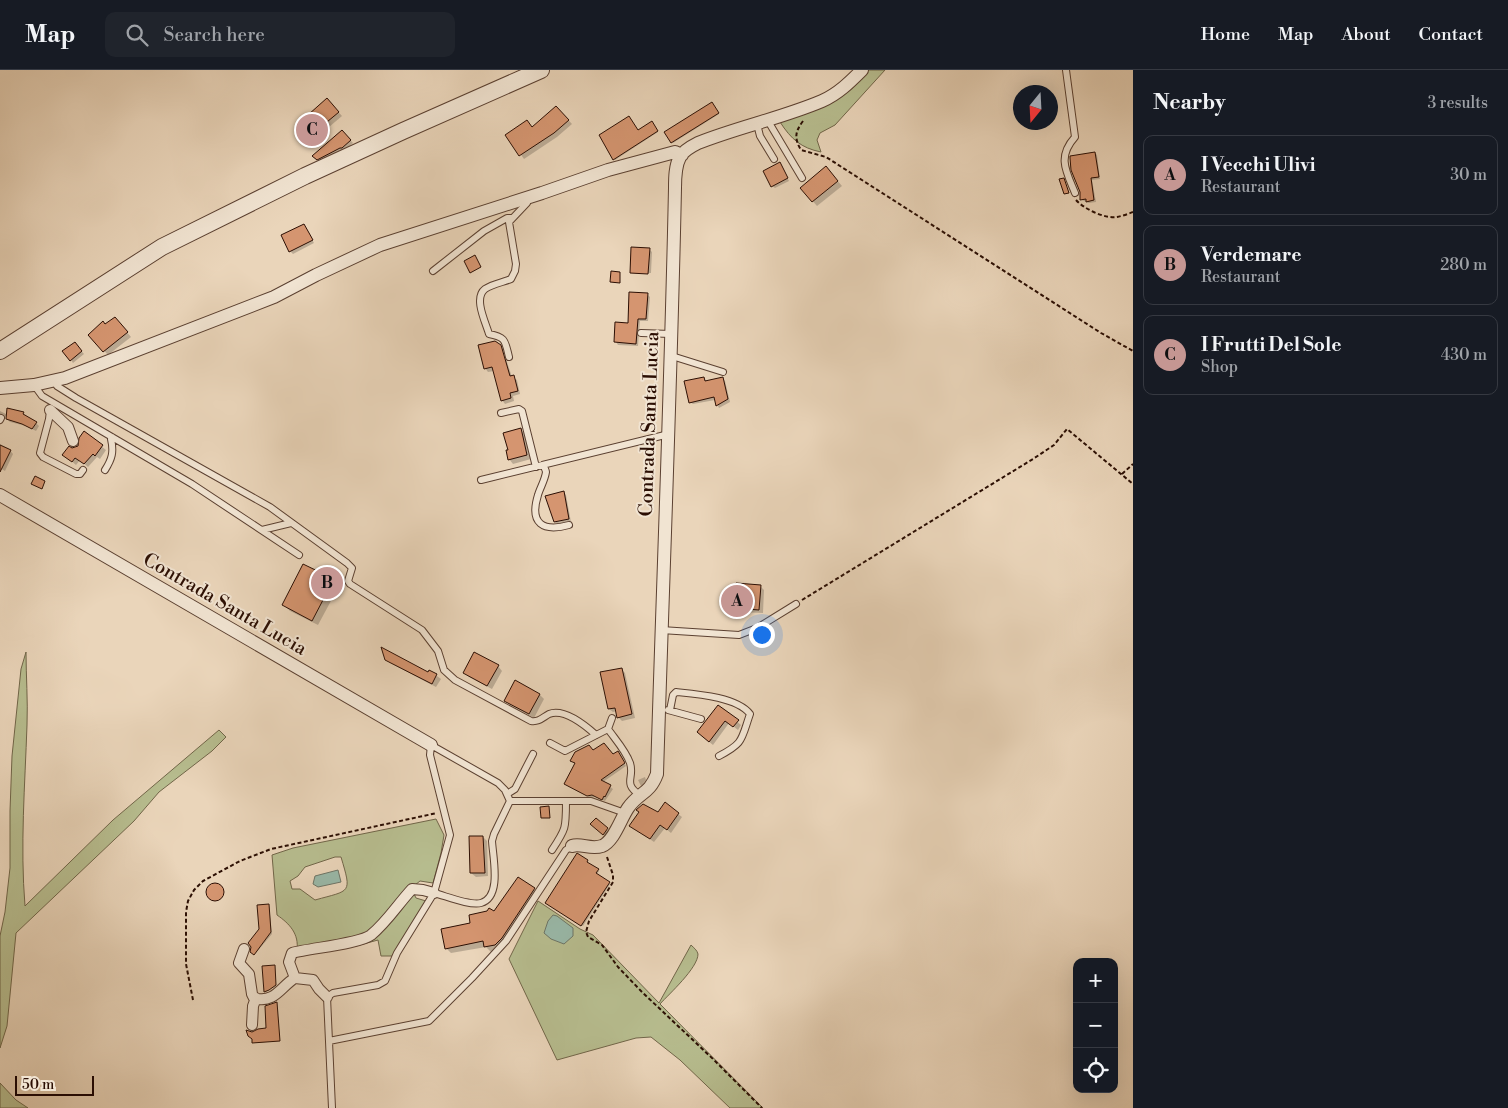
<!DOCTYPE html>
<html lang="en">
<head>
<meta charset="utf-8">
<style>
  :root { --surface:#171b24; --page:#20242c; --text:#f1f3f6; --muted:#9ea1a6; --line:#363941; --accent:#c59692 }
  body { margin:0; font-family:"Libre Bodoni",serif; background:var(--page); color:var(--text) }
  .controls { position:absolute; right:15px; bottom:15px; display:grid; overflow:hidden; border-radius:10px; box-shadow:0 5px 20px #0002 }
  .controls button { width:45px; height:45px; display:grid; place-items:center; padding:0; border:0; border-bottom:1px solid var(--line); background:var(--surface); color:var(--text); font:25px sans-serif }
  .compass { position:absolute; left:1013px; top:15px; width:45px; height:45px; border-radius:50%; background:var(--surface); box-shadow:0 5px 20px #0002; rotate:198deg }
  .scale { position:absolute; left:15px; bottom:12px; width:79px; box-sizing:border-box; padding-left:5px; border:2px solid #2b0e03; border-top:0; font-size:14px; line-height:18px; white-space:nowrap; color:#2b0e03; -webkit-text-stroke:4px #f1e4d2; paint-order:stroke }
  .you { position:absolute; left:761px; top:564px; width:18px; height:18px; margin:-12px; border:4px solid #fff; border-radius:50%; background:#1a73e8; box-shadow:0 0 0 8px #1a73e833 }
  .badge { display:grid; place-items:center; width:32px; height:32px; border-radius:50%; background:var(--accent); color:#111; font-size:16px; font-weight:700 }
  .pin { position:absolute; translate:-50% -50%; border:2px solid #fff; box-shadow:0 1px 5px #0006 }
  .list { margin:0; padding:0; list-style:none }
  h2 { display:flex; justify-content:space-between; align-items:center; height:65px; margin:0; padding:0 20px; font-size:21px }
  h2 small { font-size:16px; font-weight:400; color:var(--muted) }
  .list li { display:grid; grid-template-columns:32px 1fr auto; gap:15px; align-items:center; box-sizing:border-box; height:80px; margin:0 10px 10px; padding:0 10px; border:1px solid var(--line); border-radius:10px }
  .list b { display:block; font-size:19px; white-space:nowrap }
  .list p { margin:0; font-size:16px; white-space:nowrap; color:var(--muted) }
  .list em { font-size:16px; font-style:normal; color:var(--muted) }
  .icon { flex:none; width:28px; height:28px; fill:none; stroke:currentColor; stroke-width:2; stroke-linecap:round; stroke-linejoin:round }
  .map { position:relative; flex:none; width:1133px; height:1038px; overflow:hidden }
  header { display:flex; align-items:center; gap:30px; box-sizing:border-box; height:70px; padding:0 25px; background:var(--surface); border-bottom:1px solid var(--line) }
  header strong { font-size:24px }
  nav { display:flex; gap:28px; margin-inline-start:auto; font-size:18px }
  .search { width:350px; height:45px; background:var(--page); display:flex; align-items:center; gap:12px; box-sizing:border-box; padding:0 18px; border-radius:10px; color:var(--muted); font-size:19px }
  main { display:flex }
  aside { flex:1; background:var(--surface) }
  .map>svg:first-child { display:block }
  .green { fill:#b7bd8f; stroke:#716649; fill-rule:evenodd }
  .water { fill:#99b9a9; stroke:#6d7567 }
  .shadow { fill:#0003 }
  .building { fill:#d59570; stroke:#2b0e03 }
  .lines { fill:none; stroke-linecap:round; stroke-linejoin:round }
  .service-casing { stroke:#5b4031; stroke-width:8 }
  .pedestrian-casing { stroke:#5b4031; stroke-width:12 }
  .minor-casing { stroke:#5b4031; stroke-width:14 }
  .tertiary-casing { stroke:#5b4031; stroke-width:18 }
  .path { stroke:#2b0e03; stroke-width:2; stroke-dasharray:4 2.5; stroke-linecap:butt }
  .service { stroke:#f1e4d2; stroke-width:6 }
  .pedestrian { stroke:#f1e4d2; stroke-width:10 }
  .minor { stroke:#f1e4d2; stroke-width:12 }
  .tertiary { stroke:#f1e4d2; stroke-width:16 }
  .labels { text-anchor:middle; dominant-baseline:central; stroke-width:4; stroke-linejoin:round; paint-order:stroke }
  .street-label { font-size:19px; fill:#2b0e03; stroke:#f1e4d2 }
</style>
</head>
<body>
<header>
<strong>Map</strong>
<div class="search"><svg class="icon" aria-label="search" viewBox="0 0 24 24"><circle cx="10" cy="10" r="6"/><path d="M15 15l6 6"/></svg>Search here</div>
<nav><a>Home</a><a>Map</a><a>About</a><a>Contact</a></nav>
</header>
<main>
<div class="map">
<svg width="1133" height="1038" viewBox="0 0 1133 1038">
  <rect width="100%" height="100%" fill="#ead5ba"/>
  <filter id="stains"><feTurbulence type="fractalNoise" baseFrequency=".004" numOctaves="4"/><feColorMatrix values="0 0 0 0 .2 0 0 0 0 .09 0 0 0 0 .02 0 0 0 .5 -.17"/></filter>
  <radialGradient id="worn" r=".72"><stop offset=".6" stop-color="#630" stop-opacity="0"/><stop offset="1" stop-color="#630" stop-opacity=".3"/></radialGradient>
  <path class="green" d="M869 0H885L835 55 820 63 817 70 821 82C801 78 791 69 780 52L841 25Z
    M26 582C26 606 28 631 27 655 25 715 20 776 25 836L113 750 219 660 226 667 212 681 159 722 134 751 16 863 7 956 0 978V866L5 842 10 798V741L12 686 21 599Z
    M436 749 444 765 441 783 433 813 420 811 415 815 413 822 416 828 426 831 393 886H381L378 870 356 876 297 880C299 864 290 854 277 845L272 785 293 778ZM335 787H341C352 824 351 820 315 830L300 819H292L290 811 298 806 305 797Z
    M538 831 580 859 593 865 659 933 691 875C694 878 697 880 698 884 698 898 669 924 660 934L763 1038H730L680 990 651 967 636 968 557 990 509 889Z
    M0 1013 16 1030 28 1038H0Z"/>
  <path class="water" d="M338 800 341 812 318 817 313 814 315 806Z
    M553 845 557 846 573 858V866L564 874 551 869 544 863 548 851Z"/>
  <path class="shadow" d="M331 34 342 46 315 69 301 53Z
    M712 34 719 44 673 73 666 63Z
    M560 41 572 54 557 67 524 89 507 65 527 51 533 58Z
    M652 53 658 62 615 90 608 81Z
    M342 61 353 73 345 80 320 91 314 86Z
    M1095 83 1097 85 1100 109 1092 110 1096 132 1089 133 1082 130 1081 121Z
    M782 97 789 111 775 118 772 116Z
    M830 102 842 116 817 136 801 118Z
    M304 155 314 173 293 184 290 181Z
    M649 179 652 182 651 203 632 202Z
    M647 224 650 227 648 251H640L638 276 618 275 616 272 629 254Z
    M119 253 131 267 108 285 90 265 104 255Z
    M498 273 502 277 512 307 517 310 520 324 513 326 514 331 505 334 502 330 494 301 488 302 485 298Z
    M77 276 84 284 73 293 71 290Z
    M704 308 706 311 723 309 725 311 730 332 719 338 715 330 693 334 690 332Z
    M8 339 23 343 36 353 39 356 36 361 26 356 10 352 7 349V346L0 348V341L6 344Z
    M521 360 525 364 531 389 513 394 509 389 510 381Z
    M84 363 106 380 100 389 97 387 88 397 80 390 76 395 68 388 72 379 79 377Z
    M0 374 8 378 13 384 5 401 0 398Z
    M564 423 566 425 571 452 557 454 555 452Z
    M333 510 339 516 318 555 290 541 284 535Z
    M760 516 764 520 763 543 740 542 736 537Z
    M386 589 429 604 430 601 441 609 436 617 390 593Z
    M498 596 502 601 492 619 469 607 465 603Z
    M621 599 625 603 635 648 622 651 618 647 617 641 613 642 609 639Z
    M515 612 540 625 544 629 534 648 509 634 505 630Z
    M718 636 741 655 738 660 729 653 713 675 702 666Z
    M593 682 613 686 620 685 626 696 603 712 613 719 605 731 595 727 591 728 565 714 576 694 572 690Z
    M645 707 646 710 641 716 638 710Z
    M659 744H678L682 747 671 763 665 758 654 772 631 756Z
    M596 750 609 762 606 767 592 754Z
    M483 767 487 771 488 806 476 807 471 803Z
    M578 785 588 791 587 793 599 801 597 804 610 814 583 856 548 834Z
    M207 823a8 8 0 1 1 16 0a8 8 0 1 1-16 0Z
    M534 819 539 824 501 880 491 882 486 877 451 883 446 878 472 854 495 843Z
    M269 835 272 864 255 884 252 881Z
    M275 897 276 916 266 922 265 921Z
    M277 933 280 971 255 973 254 972 267 960Z"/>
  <path class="building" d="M327 28 339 42 310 66 299 53Z
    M712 32 719 43 671 73 664 62Z
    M556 36 569 50 554 63 519 86 505 65 527 50 532 57Z
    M629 46 638 60 652 51 658 61 613 90 599 65Z
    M342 60 351 70 342 78H340L317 90 312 86Z
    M1095 82 1099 107 1091 108 1094 130 1086 132V129L1080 130V122L1071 100 1070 88V86Z
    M780 92 788 108 771 117 763 101Z
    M826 96 838 111 812 132 800 118Z
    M1064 108 1069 123 1064 124 1059 109Z
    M304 154 313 170 289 182 281 165Z
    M631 177 650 178 648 204 630 203Z
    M475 185 481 197 470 203 464 191Z
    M611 201 620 202V213L610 212Z
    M629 222 648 223 646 249H638L636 274 614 272 615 252 628 253Z
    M115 247 128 262 103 282 88 265 103 251 105 254Z
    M495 271 501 275 510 306 514 305 518 321 510 323 511 328 501 331 492 297 484 299 478 275Z
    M75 272 82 281 70 291 62 281Z
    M704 307 705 311 723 307 728 329 716 336 714 327 689 333 684 311Z
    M7 338 24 342 23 344 37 352 32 359 22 354 6 349Z
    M521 358 527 385 508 390 506 380H508L503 363Z
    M84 361 103 375 95 386 93 384 84 394 75 388 72 392 62 385 69 376 72 378 78 376 79 368Z
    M0 375 11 380 0 402Z
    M35 406 45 411 42 419 31 414Z
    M564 421 569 449 554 452 545 426Z
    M303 494 334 509 312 551 282 535Z
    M736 513 761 515 759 540 734 538Z
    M757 564H765V572L757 571Z
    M381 577 428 602 429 600 437 604 432 614 385 590Z
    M474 582 499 595 487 616 463 603Z
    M622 598 632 644 617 648 615 638 608 639 600 602Z
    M515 610 540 624 529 644 504 631Z
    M718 635 739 650 733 657 725 651 709 672 697 662Z
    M604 673 613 684 618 681 625 693 601 710 611 715 605 727 604 726 602 730 592 725 587 726 564 714 575 693 570 691 575 682 589 675 593 680Z
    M665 732 679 743 667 760 660 755 650 769 629 756 639 742 636 740 643 734 658 742Z
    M549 736 550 748H541L540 737Z
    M596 748 608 758 603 765 590 754Z
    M469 766H483L485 803H470Z
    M577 783 588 790 587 792 599 799 596 803 610 812 581 856 545 833Z
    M518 807 535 818 502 868 495 875 484 877 483 871 445 879 441 859 470 853 469 845 487 841 489 838 494 841Z
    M206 822a9 9 0 1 1 18 0a9 9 0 1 1-18 0Z
    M269 834 271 862 254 885 250 882 251 877 248 873 259 859 257 835Z
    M275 895 276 915 269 920 264 922 262 896Z
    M277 932 280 971 252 973V969L248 966 246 960 252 962 258 959 266 958 265 936Z"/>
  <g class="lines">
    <g class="service-casing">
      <path id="service" d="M1066 0 1075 67C1057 87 1066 101 1075 123
        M768 51 802 108
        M757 54 760 66 774 89
        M433 201 484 161 507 148H511
        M641 263 671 264
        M509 287C505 271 506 267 489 264 486 253 473 228 485 219 492 214 504 212 511 209L515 201 516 194 509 152 527 133 526 130
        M671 287H675L723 302
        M54 310 57 316 76 328 270 437 347 493 352 498 348 511 350 514 422 560 438 581 444 600 455 610 531 651C539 652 542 648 549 644 564 638 586 656 596 665
        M34 315 42 326 192 414 299 485
        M50 340 49 349 40 383 43 387 76 404H80L83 400
        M501 343 519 339 522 341 536 397
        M0 350 1 348
        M543 395C544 396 546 401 546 402 545 410 540 418 538 425 529 454 543 462 569 455
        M105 400C112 389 114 382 111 369L112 367
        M481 410 669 364
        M262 460 291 453
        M661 560 739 565 757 558 796 534
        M668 640 701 649
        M670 640 673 625 676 622C696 624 737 627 750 644 741 670 744 673 719 686
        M608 659C615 669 626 681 630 693 635 708 622 713 640 725
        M550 673 565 681 608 659 612 648
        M507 724 515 719 533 684
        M552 780C566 759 566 758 566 732
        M434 823C446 826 470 836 481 833 502 827 493 788 492 771L494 764 510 731H591L625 743
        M329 971 429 951 472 908 506 871 566 780 572 776
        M332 1038 327 927 333 923 378 915 385 911 397 883 434 823 450 765 430 685 431 675 498 713 505 720 510 731"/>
    </g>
    <g class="pedestrian-casing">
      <path id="pedestrian" d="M50 340 68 357 73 371
        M244 879 239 893 249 904 252 924 254 928C275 934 281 916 295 908L313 910 319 919 327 927
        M295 908 289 892 292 883C310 878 359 874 371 865 387 852 398 834 412 819L423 820 434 823
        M252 955 253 936 256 928"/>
    </g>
    <g class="minor-casing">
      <path id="minor" d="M0 318 34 315 65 308 274 227 316 205 380 175 542 123 608 100 675 82 682 85
        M0 425 431 675
        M572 776C581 773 591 780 602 776 614 771 620 750 628 738 639 722 649 725 657 704 663 508 671 313 675 118 675 108 675 96 680 87 683 81 692 76 698 73 738 57 782 48 822 31 838 24 850 12 862 0"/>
    </g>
    <g class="tertiary-casing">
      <path id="tertiary" d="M0 281 162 177 305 106 403 61 541 0"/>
    </g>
    <path class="path" d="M803 51C795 62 794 68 801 80L826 87 1101 263 1133 281
      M1076 130C1084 139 1105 149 1117 147 1122 146 1128 144 1133 142
      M1122 404 1133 394
      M802 530 1033 389 1054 375 1067 359 1133 414
      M607 787 613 805V812L589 851 586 862 588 867 602 875 618 897 642 922 713 989 762 1038
      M193 930 186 894V842L188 831 194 820 203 811 240 791 271 779 437 743"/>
    <use href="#service" class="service"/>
    <use href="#pedestrian" class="pedestrian"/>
    <use href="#minor" class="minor"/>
    <use href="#tertiary" class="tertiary"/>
  </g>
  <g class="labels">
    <g class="street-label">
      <text transform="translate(649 354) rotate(-88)">Contrada Santa Lucia</text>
      <text transform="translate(225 534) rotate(30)">Contrada Santa Lucia</text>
    </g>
  </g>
  <rect width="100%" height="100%" filter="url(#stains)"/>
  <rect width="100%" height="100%" fill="url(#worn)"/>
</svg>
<div class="controls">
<button>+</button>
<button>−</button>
<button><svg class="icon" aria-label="locate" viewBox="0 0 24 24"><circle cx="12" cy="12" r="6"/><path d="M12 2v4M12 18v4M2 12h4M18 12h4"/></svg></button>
</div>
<svg class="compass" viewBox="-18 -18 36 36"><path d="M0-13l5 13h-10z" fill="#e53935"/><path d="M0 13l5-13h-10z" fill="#9ea1a6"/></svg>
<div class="scale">50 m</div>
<div class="you"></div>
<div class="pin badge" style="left:737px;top:531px">A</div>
<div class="pin badge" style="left:327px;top:513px">B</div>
<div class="pin badge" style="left:312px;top:60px">C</div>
</div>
<aside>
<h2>Nearby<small>3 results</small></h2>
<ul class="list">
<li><span class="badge">A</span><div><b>I Vecchi Ulivi</b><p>Restaurant</p></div><em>30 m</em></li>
<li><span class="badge">B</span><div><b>Verdemare</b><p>Restaurant</p></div><em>280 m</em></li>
<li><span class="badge">C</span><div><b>I Frutti Del Sole</b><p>Shop</p></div><em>430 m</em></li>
</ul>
</aside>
</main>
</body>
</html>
